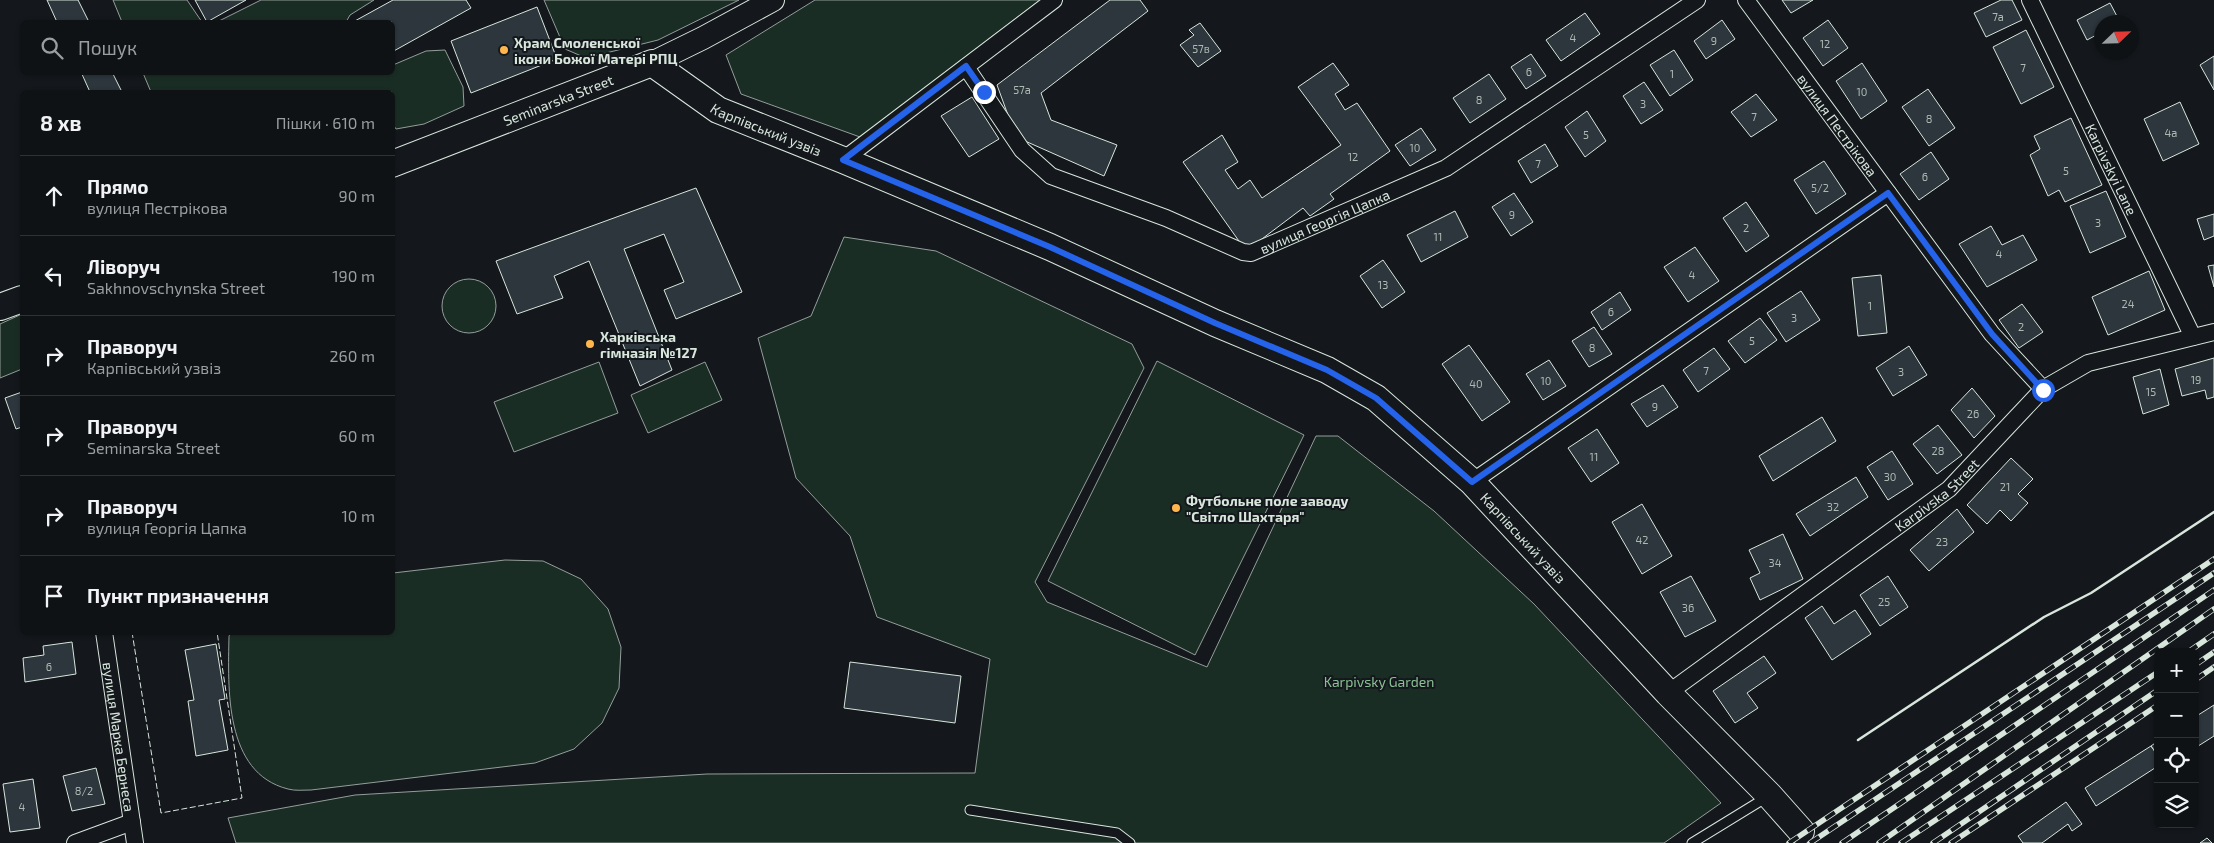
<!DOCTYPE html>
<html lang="uk">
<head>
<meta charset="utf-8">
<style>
  :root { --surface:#0f1215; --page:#1d2022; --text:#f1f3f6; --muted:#9b9ea0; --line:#2f3234 }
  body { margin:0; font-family:"Exo 2",sans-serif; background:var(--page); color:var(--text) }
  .controls { position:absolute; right:15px; bottom:15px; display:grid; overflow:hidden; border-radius:8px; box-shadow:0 1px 4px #0004 }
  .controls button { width:45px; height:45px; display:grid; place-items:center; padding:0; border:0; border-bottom:1px solid var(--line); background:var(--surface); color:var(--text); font:25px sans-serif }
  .compass { position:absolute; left:2094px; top:15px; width:45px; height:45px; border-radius:50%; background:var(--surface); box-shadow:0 1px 4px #0004; rotate:67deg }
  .stop { position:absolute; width:15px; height:15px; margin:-11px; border:4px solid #2563eb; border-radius:50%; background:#fff }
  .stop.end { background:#2563eb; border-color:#fff; box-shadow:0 1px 5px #0008 }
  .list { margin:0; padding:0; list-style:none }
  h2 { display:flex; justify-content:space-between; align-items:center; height:65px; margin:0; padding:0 20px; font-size:21px }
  h2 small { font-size:16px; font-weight:400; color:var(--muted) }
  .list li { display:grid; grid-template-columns:32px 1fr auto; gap:15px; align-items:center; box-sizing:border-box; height:80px; padding:0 20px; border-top:1px solid var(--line) }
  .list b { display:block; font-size:19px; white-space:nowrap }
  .list p { margin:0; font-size:16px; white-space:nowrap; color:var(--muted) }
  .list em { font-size:16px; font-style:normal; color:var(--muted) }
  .icon { flex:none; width:28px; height:28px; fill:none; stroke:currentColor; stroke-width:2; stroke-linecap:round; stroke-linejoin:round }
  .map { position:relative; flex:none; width:2214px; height:843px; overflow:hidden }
  .search { position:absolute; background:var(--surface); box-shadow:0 1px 4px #0004; left:20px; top:20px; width:375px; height:55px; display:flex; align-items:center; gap:12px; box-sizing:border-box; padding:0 18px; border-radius:8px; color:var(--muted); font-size:19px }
  .panel { position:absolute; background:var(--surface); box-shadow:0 1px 4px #0004; left:20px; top:90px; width:375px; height:545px; border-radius:8px }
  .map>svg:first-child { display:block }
  .green { fill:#1a2d24; stroke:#939e99 }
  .building { fill:#2c363c; stroke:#d8e6dc }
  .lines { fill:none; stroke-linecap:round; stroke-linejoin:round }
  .lane-casing { stroke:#d8e6dc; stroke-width:11 }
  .street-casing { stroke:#d8e6dc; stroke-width:18 }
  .secondary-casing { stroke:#d8e6dc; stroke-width:24 }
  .primary-casing { stroke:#d8e6dc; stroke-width:28 }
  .lane { stroke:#14181c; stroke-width:9 }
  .street { stroke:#14181c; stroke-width:16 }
  .secondary { stroke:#14181c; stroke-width:22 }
  .primary { stroke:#14181c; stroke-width:26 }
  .rail-casing { stroke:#d8e6dc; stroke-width:5.5 }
  .rail { stroke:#14181c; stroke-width:4; stroke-dasharray:11; stroke-linecap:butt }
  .fence { stroke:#d8e6dc; stroke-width:1; stroke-dasharray:6 2.5; stroke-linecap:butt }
  .wall { stroke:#d8e6dc; stroke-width:2.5 }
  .route { stroke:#2563eb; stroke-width:6 }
  .poi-dot { fill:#ffb74d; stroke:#14181c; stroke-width:2 }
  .labels { text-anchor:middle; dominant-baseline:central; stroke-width:4; stroke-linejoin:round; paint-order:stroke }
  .number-label { font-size:11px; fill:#adbab4 }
  .poi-label { font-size:14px; font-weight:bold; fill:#d8e6dc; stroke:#14181c; text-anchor:start }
  .street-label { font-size:14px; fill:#d8e6dc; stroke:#14181c }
  .park-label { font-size:14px; fill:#8ac095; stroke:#14181c }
</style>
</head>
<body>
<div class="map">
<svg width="2214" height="843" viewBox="0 0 2214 843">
  <rect width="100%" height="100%" fill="#14181c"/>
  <path class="green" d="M113 0H187L202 22H122Z
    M261 0H374L350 15 346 22H217Z
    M544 0H739L658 40 586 58 565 49Z
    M815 0H1040L860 137 741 94 726 55Z
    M445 50 463 87 464 106 424 124 396 129 393 124 392 92H151L143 73 392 72 393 65 426 51Z
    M844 237 936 251 1132 344 1144 368 1035 582 1047 602 1207 667 1316 436H1338L1434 511 1534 604 1721 803 1664 843H236L228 818 355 795 707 774 975 773 990 659 877 617 850 536 796 478 758 338 811 316Z
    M442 306a27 27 0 1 1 54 0a27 27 0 1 1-54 0Z
    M22 314V369L0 378V324Z
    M1157 361 1304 435 1195 655 1048 581Z
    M599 362 618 413 514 452 494 402Z
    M705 362 722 400 648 433 631 395Z
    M505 560 543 561 581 579 608 609 621 647 619 688 602 723 574 749 535 763 311 790C303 790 295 791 288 789 224 773 228 688 229 636L231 633 392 632 393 573Z"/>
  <path class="building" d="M47 0H78L89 22H57Z
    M195 0H246L207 22Z
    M393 0H466L471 8 392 52V22H353Z
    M1110 0H1140L1148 11 1041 93 1051 120 1117 145 1104 176 1016 137 997 85Z
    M1782 0H1813L1791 13Z
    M2001 0H2012L2022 20 1986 37 1974 13Z
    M2110 3 2120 22H2102V32L2087 40 2077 20Z
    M537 7 557 59 471 93 451 41Z
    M1585 13 1600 34 1561 61 1546 40Z
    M1722 20 1735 39 1706 59 1694 41Z
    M1828 20 1848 48 1823 66 1803 38Z
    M1200 23 1221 51 1198 67 1180 45 1194 35 1189 30Z
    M2026 30 2054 87 2021 104 1993 47Z
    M1674 50 1693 80 1670 96 1650 65Z
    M1531 54 1546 76 1526 89 1511 67Z
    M2214 56V90L2200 65Z
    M1333 63 1349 85 1335 94 1345 110 1357 103 1390 151 1330 194 1334 199 1310 216 1303 208 1246 251 1183 162 1222 135 1238 162 1225 170 1238 189 1250 180 1262 198 1341 145 1298 87Z
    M1862 63 1887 101 1861 119 1836 81Z
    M81 72H112L122 92H90Z
    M1489 74 1506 99 1470 123 1453 98Z
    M1644 82 1663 110 1641 124 1623 96Z
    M1928 89 1955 128 1929 146 1902 107Z
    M1756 94 1777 120 1751 137 1731 112Z
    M972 97 999 139 969 157 941 116Z
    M2180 102 2199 144 2163 161 2144 119Z
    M1587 111 1606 141 1585 157 1565 127Z
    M2071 118 2102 185 2065 202 2059 190 2048 196 2030 155 2040 149 2034 136Z
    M1421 128 1436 150 1410 166 1395 145Z
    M1545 144 1558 166 1531 183 1518 161Z
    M1931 152 1949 179 1919 200 1900 174Z
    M1824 161 1846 194 1816 214 1794 180Z
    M696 188 742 292 676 319 664 290 684 282 664 234 624 249 672 370 640 386 589 261 554 276 563 298 517 314 496 261Z
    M2106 191 2126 237 2090 253 2070 206Z
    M1514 193 1533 222 1511 236 1492 207Z
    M1746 202 1769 236 1746 252 1723 218Z
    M1455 211 1468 237 1421 262 1407 235Z
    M2214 214V236L2204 240 2197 219Z
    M1991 226 2002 245 2023 235 2037 260 1987 287 1959 244Z
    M1695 247 1719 281 1688 302 1664 267Z
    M1383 260 1405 292 1382 308 1360 276Z
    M2214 265V287L2208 266Z
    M2149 271 2165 310 2108 335 2092 297Z
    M1881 275 1887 333 1858 336 1852 278Z
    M1801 291 1820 320 1786 342 1767 313Z
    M1620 292 1631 310 1602 330 1591 312Z
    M2022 304 2043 332 2019 348 1999 320Z
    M1760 318 1777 340 1745 363 1728 341Z
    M1594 327 1612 354 1589 367 1572 341Z
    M1469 345 1510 402 1482 421 1442 364Z
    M1909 346 1927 375 1893 396 1876 368Z
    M1714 348 1730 369 1698 392 1683 370Z
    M2214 358V397L2207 399 2205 390 2182 396 2175 369Z
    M1549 360 1566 386 1543 400 1526 374Z
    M2160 369 2169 405 2143 414 2133 377Z
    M1663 385 1678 407 1647 427 1631 404Z
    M1972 388 1995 416 1974 438 1951 410Z
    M22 392V427L16 429 5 398Z
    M1822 417 1836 441 1773 481 1759 456Z
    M1938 425 1962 455 1937 474 1913 444Z
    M1597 429 1619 463 1591 482 1568 448Z
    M1892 451 1913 484 1888 500 1867 467Z
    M2011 458 2033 479 2018 494 2028 503 2011 521 2000 510 1987 524 1967 505Z
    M1856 477 1868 497 1810 536 1796 514Z
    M1642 504 1672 556 1642 574 1612 522Z
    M1957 509 1974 532 1929 571 1910 550Z
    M1783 534 1803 579 1760 600 1750 578 1760 573 1749 550Z
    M1691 576 1716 621 1685 637 1660 592Z
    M1888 576 1908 607 1880 626 1860 595Z
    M1822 606 1834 624 1855 610 1871 634 1832 660 1805 618Z
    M72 642 76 674 25 682 23 658 44 655 43 646Z
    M216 644 225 699 219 700 228 750 196 756 188 701 194 700 185 650Z
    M1764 656 1776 673 1747 693 1758 708 1735 723 1713 691Z
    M850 662 961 676 955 723 844 708Z
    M2214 705V736L2195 748V717Z
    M2158 741V756L2151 746Z
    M2151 746 2158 756V766L2096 806 2085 788Z
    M96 768 105 804 72 811 63 776Z
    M33 779 40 828 10 832 3 784Z
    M2066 802 2082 824 2072 831 2068 824 2042 843H2023L2018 836Z
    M2207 838 2212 843H2200Z"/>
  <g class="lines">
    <g class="lane-casing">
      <path id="lane" d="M970 810 1117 833 1130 843
        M1692 843 1767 797"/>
    </g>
    <g class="street-casing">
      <g id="street">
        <path id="s1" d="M1746 0 1992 334 2043 389"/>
        <path id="s2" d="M2030 0 2193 337"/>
        <path id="s3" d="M966 67 1022 150 1051 176 1166 218 1243 252 1251 253 1446 168 1697 0"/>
        <path d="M843 160 1054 0"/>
        <path d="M1472 482 1888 193"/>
        <path id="s4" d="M104 632 135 843"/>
        <path id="s5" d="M1668 693 1949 489 2043 389 2088 363 2214 332"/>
        <path d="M75 843 132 822"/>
      </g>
    </g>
    <g class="secondary-casing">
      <path id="secondary" d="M652 63 703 38 773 0"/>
    </g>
    <g class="primary-casing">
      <g id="primary">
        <path id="s6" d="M392 164 652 63 718 110 843 160 1050 247 1215 323 1327 370 1376 398 1472 482 1668 693 1769 795 1801 831"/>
        <path d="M0 307 22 299"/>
      </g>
    </g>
    <use href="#lane" class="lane"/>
    <use href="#street" class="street"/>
    <use href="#secondary" class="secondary"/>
    <use href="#primary" class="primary"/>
    <g class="rail-casing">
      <path id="rail" d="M2188 652 2214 634
        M2195 665 2214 652
        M2195 680 2214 667
        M1789 843 2214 559
        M1810 843 2214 573
        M1842 843 2214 590
        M1879 843 2214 609
        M1901 843 2158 672
        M1933 843 2158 690
        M1951 843 2158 705"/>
    </g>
    <use href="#rail" class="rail"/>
    <path class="fence" d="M132 632 161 813 242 798 217 632"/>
    <path class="wall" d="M1858 740 2044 617 2091 593 2214 512"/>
  </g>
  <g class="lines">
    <path class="route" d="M984 92 966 66 843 160 1050 247 1215 323 1327 370 1376 398 1472 482 1888 193 1992 334 2043 390"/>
  </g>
  <g class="poi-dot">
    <circle cx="504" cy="50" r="5"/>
    <circle cx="590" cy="344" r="5"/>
    <circle cx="1176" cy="508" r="5"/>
  </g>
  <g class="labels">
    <g class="number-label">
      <text x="1998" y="16">7а</text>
      <text x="1573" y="37">4</text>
      <text x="1714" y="40">9</text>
      <text x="1825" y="43">12</text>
      <text x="1201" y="48">57в</text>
      <text x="2023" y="67">7</text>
      <text x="1529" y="71">6</text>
      <text x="1672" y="73">1</text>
      <text x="1022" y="89">57а</text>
      <text x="1862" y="91">10</text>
      <text x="1479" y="99">8</text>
      <text x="1643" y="103">3</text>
      <text x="1754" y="116">7</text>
      <text x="1929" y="118">8</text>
      <text x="2171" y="132">4а</text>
      <text x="1586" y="134">5</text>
      <text x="1415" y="147">10</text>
      <text x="1353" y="156">12</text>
      <text x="1538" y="163">7</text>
      <text x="2066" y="170">5</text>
      <text x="1925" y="176">6</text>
      <text x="1820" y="187">5/2</text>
      <text x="1512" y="214">9</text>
      <text x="2098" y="222">3</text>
      <text x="1746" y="227">2</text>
      <text x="1438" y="236">11</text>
      <text x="1999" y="253">4</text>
      <text x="1692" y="274">4</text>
      <text x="1383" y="284">13</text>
      <text x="2128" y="303">24</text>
      <text x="1870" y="305">1</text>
      <text x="1611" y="311">6</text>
      <text x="1794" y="317">3</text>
      <text x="2021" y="326">2</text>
      <text x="1752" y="340">5</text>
      <text x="1592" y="347">8</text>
      <text x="1706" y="370">7</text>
      <text x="1901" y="371">3</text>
      <text x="2196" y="379">19</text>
      <text x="1546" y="380">10</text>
      <text x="1476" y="383">40</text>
      <text x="2151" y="391">15</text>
      <text x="1655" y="406">9</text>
      <text x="1973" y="413">26</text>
      <text x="1938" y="450">28</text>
      <text x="1594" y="456">11</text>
      <text x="1890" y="476">30</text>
      <text x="2005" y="486">21</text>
      <text x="1833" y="506">32</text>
      <text x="1642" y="539">42</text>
      <text x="1942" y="541">23</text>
      <text x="1775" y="562">34</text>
      <text x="1884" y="601">25</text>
      <text x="1688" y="607">36</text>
      <text x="49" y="666">6</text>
      <text x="84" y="790">8/2</text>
      <text x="22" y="806">4</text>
    </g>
    <g class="poi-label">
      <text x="514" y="42">Храм Смоленської<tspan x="514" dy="16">ікони Божої Матері РПЦ</tspan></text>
      <text x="600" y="336">Харківська<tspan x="600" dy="16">гімназія №127</tspan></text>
      <text x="1186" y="500">Футбольне поле заводу<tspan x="1186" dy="16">"Світло Шахтаря"</tspan></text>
    </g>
    <g class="street-label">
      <text stroke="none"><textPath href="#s6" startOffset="178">Seminarska Street</textPath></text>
      <text stroke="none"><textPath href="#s1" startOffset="155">вулиця Пестрікова</textPath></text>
      <text stroke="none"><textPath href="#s6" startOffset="412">Карпівський узвіз</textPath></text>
      <text stroke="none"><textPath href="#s2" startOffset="188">Karpivskyi Lane</textPath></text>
      <text stroke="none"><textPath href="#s3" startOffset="434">вулиця Георгія Цапка</textPath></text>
      <text stroke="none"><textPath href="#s5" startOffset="334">Karpivska Street</textPath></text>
      <text stroke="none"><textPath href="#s6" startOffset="1282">Карпівський узвіз</textPath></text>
      <text stroke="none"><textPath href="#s4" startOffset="106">вулиця Марка Бернеса</textPath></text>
    </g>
    <g class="park-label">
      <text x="1379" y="681">Karpivsky Garden</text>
    </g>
  </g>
</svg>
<div class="controls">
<button>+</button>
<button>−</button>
<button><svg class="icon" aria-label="locate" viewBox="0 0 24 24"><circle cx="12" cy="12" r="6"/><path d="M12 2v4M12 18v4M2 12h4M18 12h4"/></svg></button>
<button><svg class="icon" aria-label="layers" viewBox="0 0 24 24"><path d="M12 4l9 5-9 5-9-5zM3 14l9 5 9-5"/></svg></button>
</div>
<svg class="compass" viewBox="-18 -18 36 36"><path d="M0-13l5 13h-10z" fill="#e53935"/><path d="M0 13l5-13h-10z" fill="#9b9ea0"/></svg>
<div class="stop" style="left:2043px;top:390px"></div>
<div class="stop end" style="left:984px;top:92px"></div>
<div class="search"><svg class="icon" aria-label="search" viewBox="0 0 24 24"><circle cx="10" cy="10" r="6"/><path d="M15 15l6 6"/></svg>Пошук</div>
<section class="panel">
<h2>8 хв<small>Пішки · 610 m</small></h2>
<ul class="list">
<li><svg class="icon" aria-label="ahead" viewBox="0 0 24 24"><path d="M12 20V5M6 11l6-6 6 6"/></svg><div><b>Прямо</b><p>вулиця Пестрікова</p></div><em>90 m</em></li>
<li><svg class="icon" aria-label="left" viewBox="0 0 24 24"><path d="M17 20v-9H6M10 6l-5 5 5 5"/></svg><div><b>Ліворуч</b><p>Sakhnovschynska Street</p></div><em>190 m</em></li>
<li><svg class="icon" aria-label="right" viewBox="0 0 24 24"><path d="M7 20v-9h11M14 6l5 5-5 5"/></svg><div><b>Праворуч</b><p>Карпівський узвіз</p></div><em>260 m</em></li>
<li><svg class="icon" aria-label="right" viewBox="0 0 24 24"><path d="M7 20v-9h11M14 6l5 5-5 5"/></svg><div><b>Праворуч</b><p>Seminarska Street</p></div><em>60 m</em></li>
<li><svg class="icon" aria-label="right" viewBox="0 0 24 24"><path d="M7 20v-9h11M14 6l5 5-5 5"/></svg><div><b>Праворуч</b><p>вулиця Георгія Цапка</p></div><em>10 m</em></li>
<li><svg class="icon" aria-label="arrive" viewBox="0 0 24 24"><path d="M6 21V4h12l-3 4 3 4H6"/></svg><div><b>Пункт призначення</b></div></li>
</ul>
</section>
</div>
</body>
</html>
